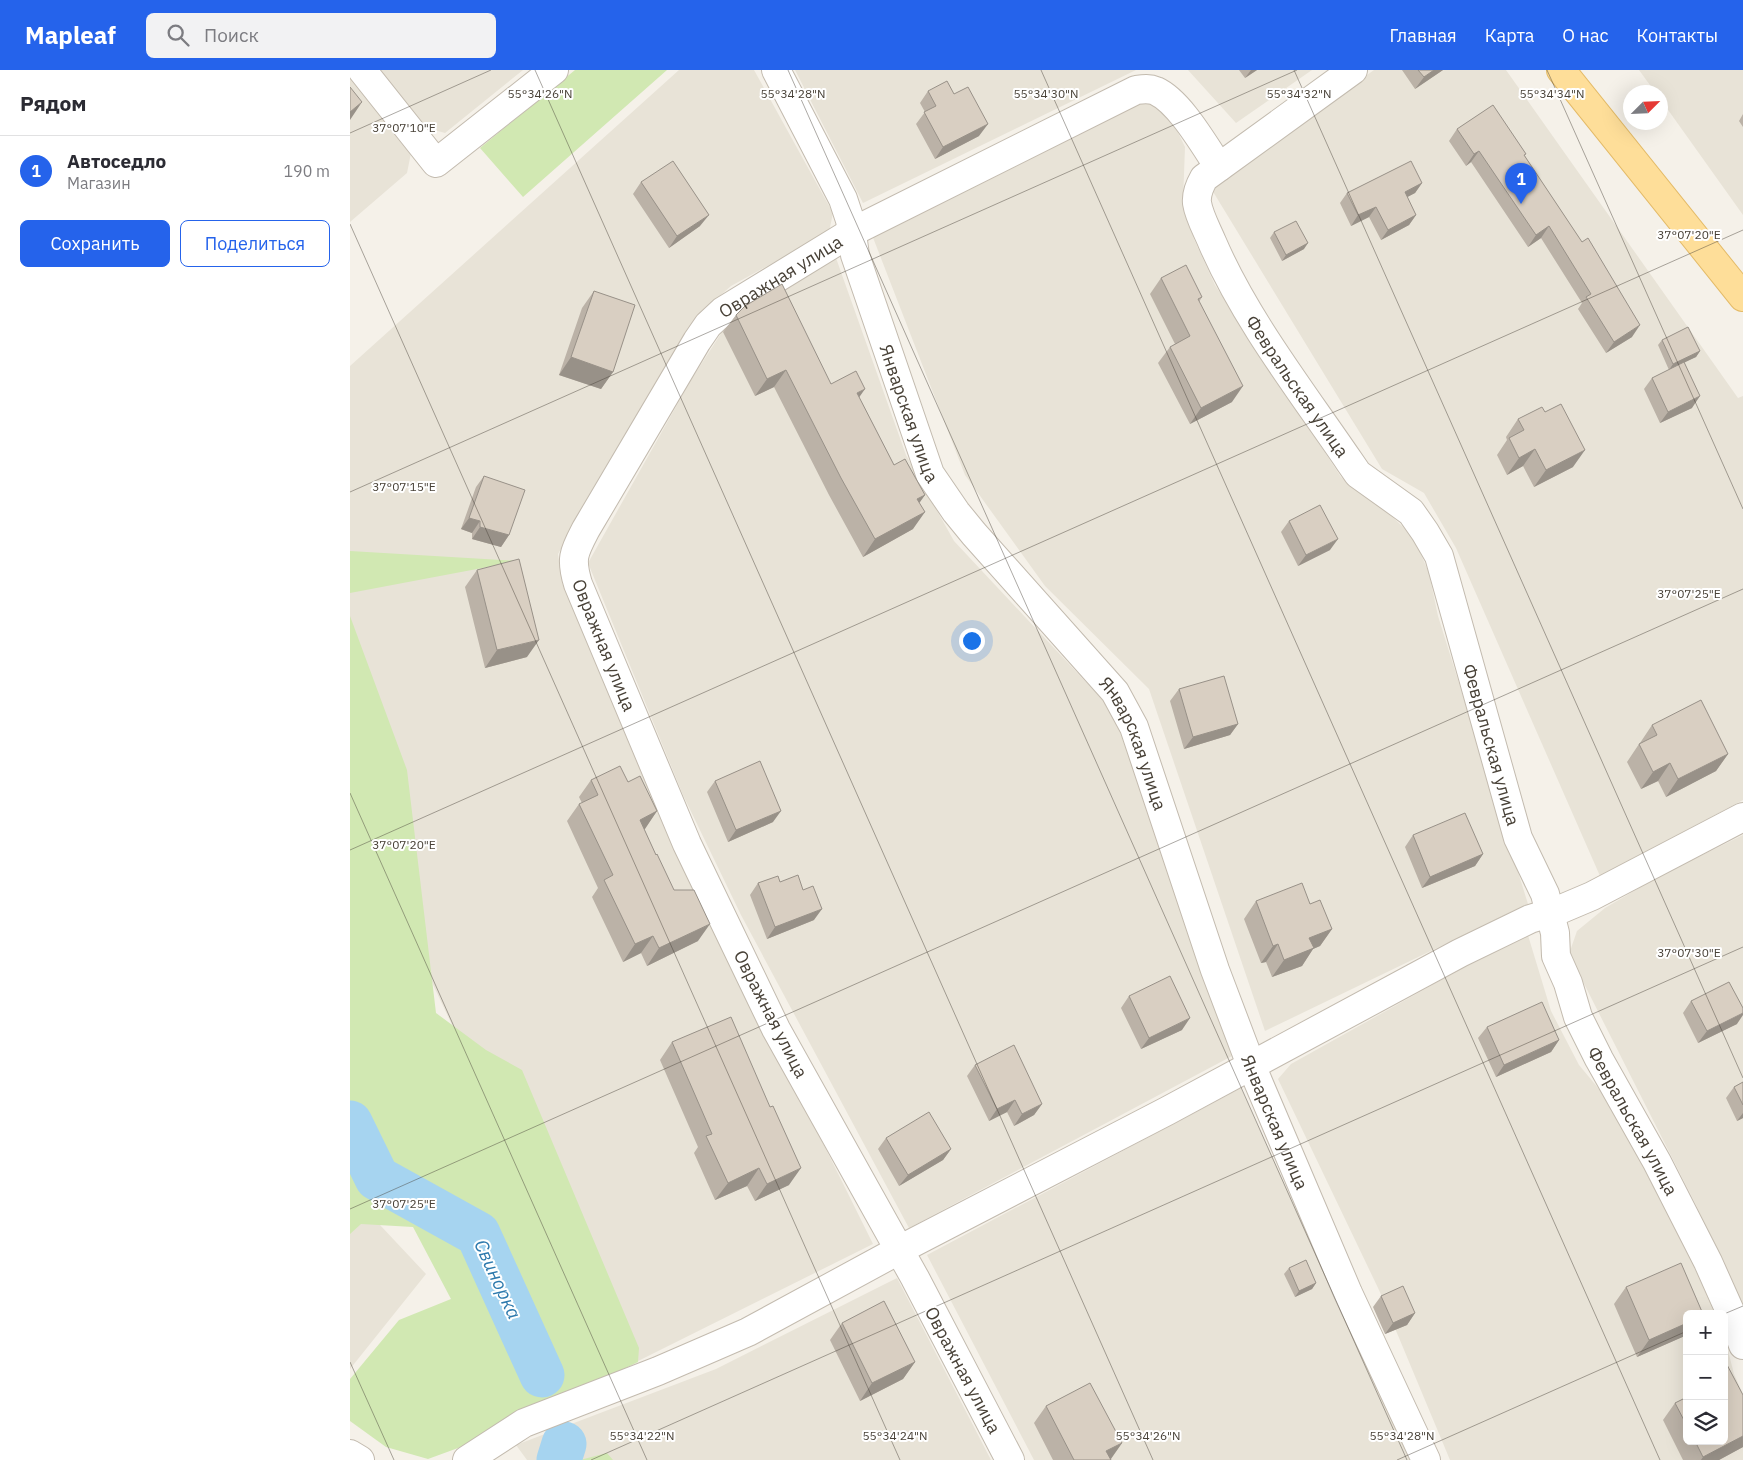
<!DOCTYPE html>
<html lang="ru">
<head>
<meta charset="utf-8">
<style>
  :root { --surface:#fff; --page:#f2f2f3; --text:#2b2b33; --muted:#7c7c81; --line:#e1e1e2; --accent:#2563eb }
  body { margin:0; font-family:"IBM Plex Sans",sans-serif; background:var(--page); color:var(--text) }
  .controls { position:absolute; right:15px; bottom:15px; display:grid; overflow:hidden; border-radius:8px; box-shadow:0 5px 20px #0002 }
  .controls button { width:45px; height:45px; display:grid; place-items:center; padding:0; border:0; border-bottom:1px solid var(--line); background:var(--surface); color:var(--text); font:25px sans-serif }
  .compass { position:absolute; left:1273px; top:15px; width:45px; height:45px; border-radius:50%; background:var(--surface); box-shadow:0 5px 20px #0002; rotate:66deg }
  .you { position:absolute; left:621px; top:570px; width:18px; height:18px; margin:-12px; border:4px solid #fff; border-radius:50%; background:#1a73e8; box-shadow:0 0 0 8px #1a73e833 }
  .badge { display:grid; place-items:center; width:32px; height:32px; border-radius:50%; background:var(--accent); color:#fff; font-size:16px; font-weight:700 }
  .pin { position:absolute; translate:-50% -41px; filter:drop-shadow(0 1px 2px #0008) }
  .pin::after { content:''; position:absolute; top:26px; width:18px; height:15px; background:inherit; clip-path:polygon(0 0,100% 0,50% 100%) }
  .list { margin:0; padding:0; list-style:none }
  h2 { display:flex; justify-content:space-between; align-items:center; height:65px; margin:0; padding:0 20px; font-size:21px }
  h2 small { font-size:16px; font-weight:400; color:var(--muted) }
  .list li { display:grid; grid-template-columns:32px 1fr auto; gap:15px; align-items:center; box-sizing:border-box; height:70px; padding:0 20px; border-top:1px solid var(--line) }
  .list b { display:block; font-size:19px; white-space:nowrap }
  .list p { margin:0; font-size:16px; white-space:nowrap; color:var(--muted) }
  .list em { font-size:16px; font-style:normal; color:var(--muted) }
  .actions { display:flex; gap:10px; padding:15px 20px }
  .actions a { flex:1; padding:11px 0; border:1px solid var(--accent); border-radius:8px; text-align:center; font-size:18px; color:var(--accent) }
  .actions .main { background:var(--accent); color:#fff }
  .icon { flex:none; width:28px; height:28px; fill:none; stroke:currentColor; stroke-width:2; stroke-linecap:round; stroke-linejoin:round }
  .map { position:relative; flex:none; width:1393px; height:1390px; overflow:hidden }
  header { display:flex; align-items:center; gap:30px; box-sizing:border-box; height:70px; padding:0 25px; background:var(--accent); color:#fff }
  header strong { font-size:24px }
  nav { display:flex; gap:28px; margin-inline-start:auto; font-size:18px }
  .search { width:350px; height:45px; background:var(--page); display:flex; align-items:center; gap:12px; box-sizing:border-box; padding:0 18px; border-radius:8px; color:var(--muted); font-size:19px }
  main { display:flex }
  aside { flex:1; background:var(--surface) }
  .map>svg:first-child { display:block }
  .residential { fill:#e8e3d7 }
  .green { fill:#d1e8b2 }
  .lines { fill:none; stroke-linecap:round; stroke-linejoin:round }
  .river { stroke:#a6d4f0; stroke-width:45 }
  .minor-casing { stroke:#c3bbaf; stroke-width:30 }
  .major-casing { stroke:#e4bb68; stroke-width:30 }
  .minor { stroke:#fff; stroke-width:28 }
  .major { stroke:#fede99; stroke-width:28 }
  .wall { fill:#bbb2a7 }
  .shaded-wall { fill:#989188 }
  .building { fill:#d9cfc2; stroke:#989188 }
  .ticks { fill:none; stroke:#484137; stroke-width:1; stroke-opacity:0.45 }
  .labels { text-anchor:middle; dominant-baseline:central; stroke-width:4; stroke-linejoin:round; paint-order:stroke }
  .street-label { font-size:18px; fill:#484137; stroke:#fff }
  .water-label { font-size:19px; font-style:italic; fill:#2e7aad; stroke:#fff }
  .ticks-label { font-size:12px; text-anchor:middle; fill:#484137; stroke:#fff; stroke-width:4; stroke-linejoin:round; paint-order:stroke }
</style>
</head>
<body>
<header>
<strong>Mapleaf</strong>
<div class="search"><svg class="icon" aria-label="search" viewBox="0 0 24 24"><circle cx="10" cy="10" r="6"/><path d="M15 15l6 6"/></svg>Поиск</div>
<nav><a>Главная</a><a>Карта</a><a>О нас</a><a>Контакты</a></nav>
</header>
<main>
<aside>
<h2>Рядом<small></small></h2>
<ul class="list">
<li><span class="badge">1</span><div><b>Автоседло</b><p>Магазин</p></div><em>190 m</em></li>
</ul>
<div class="actions"><a class="main">Сохранить</a><a>Поделиться</a></div>
</aside>
<div class="map">
<svg width="1393" height="1390" viewBox="0 0 1393 1390">
  <rect width="100%" height="100%" fill="#f5f1e9"/>
  <path class="residential" d="M0 0 62 78 57 103 0 152Z
    M28 0H173L95 63 74 57Z
    M329 0H404L483 143 479 162 381 216 355 239 320 290 208 484 213 516 387 900 523 1174 266 1302 0 739V296Z
    M445 0H786L513 133Z
    M838 0H962L886 53Z
    M1024 0H1156L1388 328 1393 326V730L1250 806 1106 478 1074 423 1032 399 862 120 886 99Z
    M1289 0H1393V145L1311 30 1310 22H1305Z
    M791 32 809 35 821 48 835 77 833 131 844 169 865 215 991 407 1038 443 1063 466 1079 503 1088 546 1178 834 915 961 799 619 695 516 615 405 522 165Z
    M486 188 556 385 604 471 763 641 882 986 559 1158 391 845 333 725 238 493 341 310 379 251Z
    M1393 765V1246L1346 1135 1219 884 1227 861 1255 838 1306 808Z
    M1177 862 1201 941 1229 995 1269 1043 1369 1244H1337V1371H1374V1265L1384 1304 1393 1324V1390H1100L1029 1220 928 1009 941 994Z
    M891 1018 1060 1390H684L577 1185Z
    M0 1123 76 1204 0 1299Z
    M547 1208 641 1390H177L166 1375 366 1299Z"/>
  <path class="green" d="M225 0H317L173 127 130 78Z
    M0 481 169 491 0 523Z
    M0 546 57 700 86 943 136 980 172 1000 289 1278 288 1292 119 1374 78 1389 36 1377 0 1351V1309L49 1250 101 1229 63 1157 11 1154 0 1164Z
    M257 1383 263 1390H230Z"/>
  <g class="lines">
    <path class="river" d="M0 1053 27 1108 128 1164 192 1305
      M209 1390 214 1374"/>
    <g class="minor-casing">
      <g id="minor">
        <path d="M12 0 86 93 204 0"/>
        <path id="s1" d="M426 0 493 129 500 150 505 185 580 404 606 442 624 464 765 622 784 657 865 900 901 995 998 1223 1076 1390"/>
        <path id="s2" d="M1003 0 854 108C850 115 846 124 847 133 849 146 857 160 862 172 895 249 952 322 999 391L1008 404 1061 442 1075 462 1089 486 1168 768 1195 824 1205 863 1206 886 1218 913 1228 947 1249 989 1307 1092 1358 1192 1383 1248 1393 1275"/>
        <path d="M0 1384 10 1390"/>
        <path d="M117 1390 174 1353 308 1301 398 1262 549 1180 817 1041 1110 883 1180 849 1209 840 1242 826 1393 747"/>
        <path id="s3" d="M660 1390 565 1208 426 959 337 774 228 514C220 488 224 482 236 459L347 271 358 255 373 241 502 162 786 20C793 19 799 18 806 21 830 32 854 75 869 97"/>
      </g>
    </g>
    <g class="major-casing">
      <path id="major" d="M1211 0 1393 227"/>
    </g>
    <use href="#minor" class="minor"/>
    <use href="#major" class="major"/>
  </g>
  <path class="wall" d="M889 0H907L895 8Z
    M1052 0H1093L1065 19Z
    M578 21 604 24 629 66 585 89 566 54 575 42 570 33Z
    M1393 44V57L1389 51Z
    M1107 59 1175 86 1282 267 1256 283 1228 239 1232 233 1191 168 1178 177 1121 92 1116 96 1099 71Z
    M291 112 350 156 319 178 283 124Z
    M1072 113 1065 123 1057 127 1066 145 1059 155 1031 170 1019 147 1001 156 990 133 997 123Z
    M924 162 954 179 932 191 920 168Z
    M811 208 852 227 849 232 882 332 840 354 808 293 820 277 825 274 800 224Z
    M244 221 263 302 251 319 209 305 232 238Z
    M386 245 481 314 509 327 544 395 575 425 569 432 563 459 513 487 479 425 424 317 405 326 373 262Z
    M1312 270 1350 281 1346 287 1334 292 1342 338 1310 353 1294 319 1302 308 1319 300 1308 275Z
    M1168 349 1223 397 1184 417 1173 396 1157 405 1147 385 1157 370 1156 367Z
    M134 406 159 465 151 477 122 469V463L111 459 126 417Z
    M939 451 980 480 948 496 931 462Z
    M127 500 177 587 135 598 115 517Z
    M829 619 888 654 880 665 834 679 820 631Z
    M1302 655 1378 684 1366 701 1316 727 1308 711 1291 719 1277 692 1289 674H1290V673Z
    M241 710 278 712 307 741 294 759 306 785 348 871 297 896 291 883 273 892 242 827 248 818 217 751 229 734 232 733 229 727Z
    M365 711 423 752 378 772 357 722Z
    M1063 765 1133 784 1125 796 1072 818 1055 777Z
    M430 812 464 850 417 869 400 825 408 813Z
    M906 831 960 834 982 859 970 876 963 879 952 896 922 907 916 892 911 893 894 849Z
    M779 926 832 960 791 979 771 938Z
    M1341 931 1387 954 1348 973 1333 943Z
    M1137 957 1209 970 1201 982 1146 1007 1128 968Z
    M322 972 439 1115 405 1131 397 1116 365 1130 344 1083 348 1077 310 990Z
    M625 995 692 1034 684 1045 664 1056 657 1042 639 1051 617 1006Z
    M1393 1012V1048L1387 1051 1376 1028 1384 1017Z
    M536 1068 601 1079 593 1090 549 1116 528 1079Z
    M939 1198 966 1213 962 1219 945 1227 934 1204Z
    M1276 1217 1337 1244V1265L1287 1287 1264 1234Z
    M1031 1226 1065 1243 1057 1255 1035 1264 1023 1237Z
    M492 1253 565 1292 553 1309 510 1331 480 1270Z
    M1393 1325V1377L1369 1390H1333L1313 1350 1325 1333 1337 1327V1371H1374Z
    M696 1336 772 1373 761 1389V1390H703L684 1353Z"/>
  <path class="shaded-wall" d="M901 0H907L895 8Z
    M1084 0H1093L1065 19 1074 7Z
    M12 32 0 50V42Z
    M638 54 629 66 585 89 593 77Z
    M1129 81 1121 92 1116 96 1124 84Z
    M1072 113 1065 123 1048 132 1055 122Z
    M1026 137 1019 147 1001 156 1008 145Z
    M359 145 350 156 319 178 327 166Z
    M1066 145 1059 155 1031 170 1038 160Z
    M1199 156 1191 168 1178 177 1186 165Z
    M958 173 954 179 932 191 936 185Z
    M1290 255 1282 267 1256 283 1264 272Z
    M1350 281 1346 287 1319 300 1323 294Z
    M221 287 263 302 251 319 209 305Z
    M436 300 424 317 405 326 417 309Z
    M893 316 882 332 840 354 851 338Z
    M515 319 503 336 507 323Z
    M1350 326 1342 338 1310 353 1318 342Z
    M1185 379 1173 396 1157 405 1169 388Z
    M1235 380 1223 397 1184 417 1196 400Z
    M575 425 563 442 567 429Z
    M575 442 563 459 513 487 525 469Z
    M119 448 130 451 122 463 111 459Z
    M130 457 159 465 151 477 122 469Z
    M988 469 980 480 948 496 956 485Z
    M189 570 177 587 135 598 147 580Z
    M888 654 880 665 834 679 843 667Z
    M1378 684 1366 701 1316 727 1328 709Z
    M1320 693 1308 711 1291 719 1303 702Z
    M307 741 295 759 278 767 290 750Z
    M431 741 423 752 378 772 386 760Z
    M1133 784 1125 796 1072 818 1080 807Z
    M472 839 464 850 417 869 425 857Z
    M360 854 348 871 297 896 309 878Z
    M982 859 970 876 963 879 952 896 922 907 934 890 959 868Z
    M303 866 291 883 273 892 285 874Z
    M928 874 916 892 911 893 923 876Z
    M1393 943V945L1387 954 1348 973 1357 961Z
    M840 948 832 960 791 979 799 968Z
    M1209 970 1201 982 1146 1007 1154 995Z
    M665 1030 657 1042 639 1051 647 1039Z
    M692 1034 684 1045 664 1056 672 1044Z
    M1393 1043V1048L1387 1051Z
    M601 1079 593 1090 549 1116 558 1105Z
    M409 1098 397 1116 365 1130 378 1113Z
    M451 1098 439 1115 405 1131 417 1114Z
    M966 1213 962 1219 945 1227 949 1221Z
    M1065 1243 1057 1255 1035 1264 1043 1253Z
    M1337 1253V1265L1287 1287 1299 1270Z
    M565 1292 553 1309 510 1331 522 1313Z
    M1393 1366V1377L1369 1390H1351L1353 1387Z
    M772 1373 760 1390 756 1381Z"/>
  <path class="building" d="M1068 0H1084L1074 7Z
    M597 11 604 24 618 17 638 54 593 77 574 42 586 36 578 21Z
    M0 17 12 32 0 42Z
    M1143 35 1176 84 1174 85 1232 172 1238 168 1290 255 1264 272 1236 227 1241 224 1199 156 1186 165 1129 81 1124 84 1107 59Z
    M323 91 359 145 327 166 291 112Z
    M1061 91 1072 113 1055 122 1066 145 1038 160 1026 137 1008 145 997 123Z
    M946 151 958 173 936 185 924 162Z
    M836 195 852 227 848 229 893 316 851 338 820 277 840 266 811 208Z
    M432 214 481 314 506 301 515 319 507 323 544 395 555 389 575 425 567 429 575 442 525 469 491 408 436 300 417 309 386 245 395 236Z
    M244 221 285 235 263 302 221 287Z
    M1338 257 1350 281 1323 294 1312 270Z
    M1334 292 1350 326 1318 342 1302 308Z
    M1211 334 1235 380 1196 400 1185 379 1169 388 1159 368 1174 360 1168 349 1192 337 1195 342Z
    M134 406 175 420 159 465 130 457V451L119 448Z
    M970 435 988 469 956 485 939 451Z
    M169 489 189 570 147 580 127 500Z
    M874 606 888 654 843 667 829 619Z
    M1351 630 1378 684 1328 709 1320 693 1303 702 1289 674 1307 665 1302 655Z
    M410 691 431 741 386 760 365 711Z
    M270 696 278 712 290 706 307 741 290 750 306 785 307 784 324 820H344L360 854 309 878 303 866 285 874 254 810 263 805 229 734 248 725 241 710Z
    M1115 743 1133 784 1080 807 1063 765Z
    M448 805 453 820 463 816 472 839 425 857 408 813 428 806 430 812Z
    M952 813 960 834 970 830 982 859 959 868 964 878 934 890 928 874 923 876 906 831Z
    M820 906 840 948 799 968 779 926Z
    M1379 912 1393 938V943L1357 961 1341 931Z
    M1192 932 1209 970 1154 995 1137 957Z
    M381 947 420 1037 423 1036 451 1098 417 1114 409 1098 378 1113 356 1066 362 1064 322 972Z
    M664 975 692 1034 672 1044 665 1030 647 1039 625 995Z
    M1393 1012V1035L1384 1017Z
    M579 1042 601 1079 558 1105 536 1068Z
    M956 1190 966 1213 949 1221 939 1198Z
    M1331 1193 1353 1244H1337V1253L1299 1270 1276 1217Z
    M1053 1216 1065 1243 1043 1253 1031 1226Z
    M534 1231 565 1292 522 1313 492 1253Z
    M1374 1291H1375L1393 1325V1366L1353 1387 1345 1371H1374Z
    M740 1313 772 1373 756 1381 761 1390H724L696 1336Z
    M1337 1327V1356L1325 1333Z"/>
  <path class="ticks" d="M185 0 803 1390M438 0 1057 1390M691 0 1310 1390M944 0 1393 1008M1197 0 1393 439M0 63 141 0M0 154 550 1390M0 422 947 0M0 723 297 1390M0 780 1393 160M0 1139 1393 519M1374 1244 1393 1236M0 1292 44 1390M241 1390 1393 877M1047 1390 1337 1261"/>
  <g class="labels">
    <g class="street-label">
      <text stroke="none"><textPath href="#s3" startOffset="1361">Овражная улица</textPath></text>
      <text stroke="none"><textPath href="#s2" startOffset="420">Февральская улица</textPath></text>
      <text stroke="none"><textPath href="#s1" startOffset="370">Январская улица</textPath></text>
      <text transform="translate(254 575) rotate(68)">Овражная улица</text>
      <text stroke="none"><textPath href="#s2" startOffset="840">Февральская улица</textPath></text>
      <text stroke="none"><textPath href="#s1" startOffset="775">Январская улица</textPath></text>
      <text transform="translate(421 944) rotate(63)">Овражная улица</text>
      <text stroke="none"><textPath href="#s2" startOffset="1245">Февральская улица</textPath></text>
      <text stroke="none"><textPath href="#s1" startOffset="1180">Январская улица</textPath></text>
      <text transform="translate(613 1300) rotate(62)">Овражная улица</text>
    </g>
    <g class="water-label">
      <text transform="translate(148 1209) rotate(65)">Свинорка</text>
    </g>
  </g>
  <g class="ticks-label">
    <text x="190" y="28">55°34'26"N</text>
    <text x="949" y="28">55°34'32"N</text>
    <text x="1202" y="28">55°34'34"N</text>
    <text x="443" y="28">55°34'28"N</text>
    <text x="696" y="28">55°34'30"N</text>
    <text x="54" y="62">37°07'10"E</text>
    <text x="1339" y="169">37°07'20"E</text>
    <text x="54" y="421">37°07'15"E</text>
    <text x="1339" y="528">37°07'25"E</text>
    <text x="54" y="779">37°07'20"E</text>
    <text x="1339" y="887">37°07'30"E</text>
    <text x="54" y="1138">37°07'25"E</text>
    <text x="292" y="1370">55°34'22"N</text>
    <text x="545" y="1370">55°34'24"N</text>
    <text x="798" y="1370">55°34'26"N</text>
    <text x="1052" y="1370">55°34'28"N</text>
  </g>
</svg>
<div class="controls">
<button>+</button>
<button>−</button>
<button><svg class="icon" aria-label="layers" viewBox="0 0 24 24"><path d="M12 4l9 5-9 5-9-5zM3 14l9 5 9-5"/></svg></button>
</div>
<svg class="compass" viewBox="-18 -18 36 36"><path d="M0-13l5 13h-10z" fill="#e53935"/><path d="M0 13l5-13h-10z" fill="#7c7c81"/></svg>
<div class="you"></div>
<div class="pin badge" style="left:1171px;top:134px">1</div>
</div>
</main>
</body>
</html>
